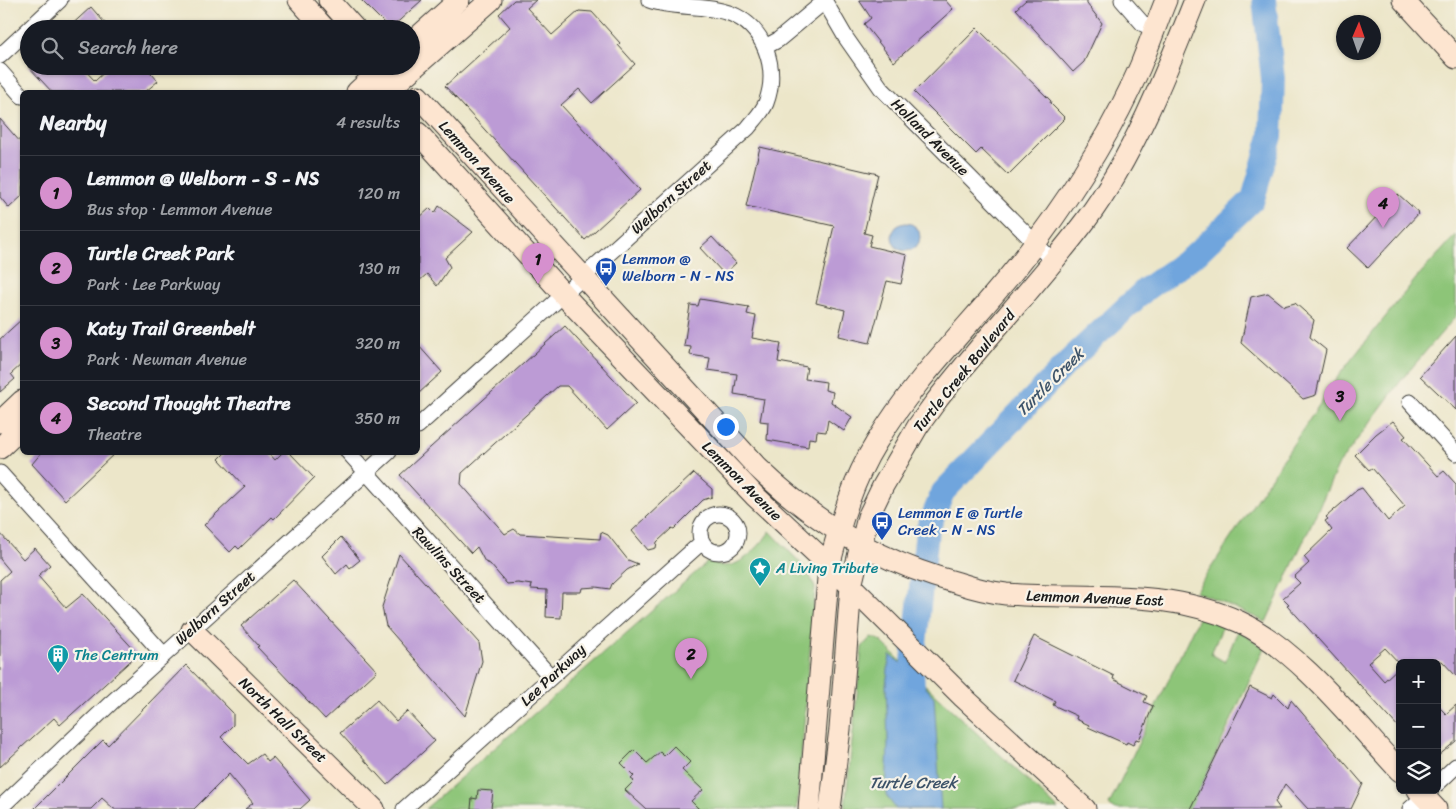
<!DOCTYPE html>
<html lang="en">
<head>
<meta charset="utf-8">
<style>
  :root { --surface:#171b24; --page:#20242c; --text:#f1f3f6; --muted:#9ea1a6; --line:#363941; --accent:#d690ce }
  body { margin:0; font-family:Sriracha,sans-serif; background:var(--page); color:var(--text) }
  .controls { position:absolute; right:15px; bottom:15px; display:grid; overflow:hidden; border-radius:8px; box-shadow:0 1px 4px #0004 }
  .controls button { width:45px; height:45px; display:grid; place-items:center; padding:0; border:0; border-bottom:1px solid var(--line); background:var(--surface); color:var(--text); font:25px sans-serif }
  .compass { position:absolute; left:1336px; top:15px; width:45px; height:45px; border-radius:50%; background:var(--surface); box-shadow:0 1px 4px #0004; rotate:2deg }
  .you { position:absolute; left:725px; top:426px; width:18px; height:18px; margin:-12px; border:4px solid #fff; border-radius:50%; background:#1a73e8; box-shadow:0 0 0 8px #1a73e833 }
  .badge { display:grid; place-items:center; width:32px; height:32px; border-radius:50%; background:var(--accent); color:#111; font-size:16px; font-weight:700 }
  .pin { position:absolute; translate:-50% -41px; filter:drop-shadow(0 1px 2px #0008) }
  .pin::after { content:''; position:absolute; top:26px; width:18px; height:15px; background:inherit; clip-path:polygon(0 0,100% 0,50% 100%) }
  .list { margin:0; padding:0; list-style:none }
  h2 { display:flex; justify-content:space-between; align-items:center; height:65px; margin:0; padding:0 20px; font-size:21px }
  h2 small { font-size:16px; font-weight:400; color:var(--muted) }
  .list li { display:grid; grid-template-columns:32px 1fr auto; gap:15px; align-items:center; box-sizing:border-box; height:75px; padding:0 20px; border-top:1px solid var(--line) }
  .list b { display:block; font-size:19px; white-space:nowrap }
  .list p { margin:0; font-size:16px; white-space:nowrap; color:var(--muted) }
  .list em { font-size:16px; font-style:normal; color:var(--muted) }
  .icon { flex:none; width:28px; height:28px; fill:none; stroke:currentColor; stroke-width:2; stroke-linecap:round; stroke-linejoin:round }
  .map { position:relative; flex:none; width:1456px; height:809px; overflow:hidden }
  .search { position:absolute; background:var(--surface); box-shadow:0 1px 4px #0004; left:20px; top:20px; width:400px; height:55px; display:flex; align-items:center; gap:12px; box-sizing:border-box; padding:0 18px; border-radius:28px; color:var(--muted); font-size:19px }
  .panel { position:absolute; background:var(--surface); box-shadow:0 1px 4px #0004; left:20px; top:90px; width:400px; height:365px; border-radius:8px }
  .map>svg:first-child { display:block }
  .green { fill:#8dc578; stroke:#54704a }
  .water { fill:#6fa5dd; stroke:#46607c }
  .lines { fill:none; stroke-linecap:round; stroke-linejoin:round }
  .river { stroke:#6fa5dd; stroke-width:24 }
  .building { fill:#bc9bd5 }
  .street-casing { stroke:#3b3a36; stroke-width:17 }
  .secondary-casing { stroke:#3b3a36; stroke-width:23 }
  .street { stroke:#fff; stroke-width:15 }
  .secondary { stroke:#fde5d0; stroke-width:21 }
  .labels { text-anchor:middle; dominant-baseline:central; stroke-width:4.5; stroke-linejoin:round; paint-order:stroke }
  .street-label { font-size:15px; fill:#1c1c1c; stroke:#f7f3e8 }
  .transit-label { font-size:15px; fill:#164399; stroke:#f7f3e8; text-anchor:start }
  .culture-label { font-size:15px; fill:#0d838f; stroke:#f7f3e8; text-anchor:start }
  .water-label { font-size:16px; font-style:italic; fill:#3d5369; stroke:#f7f3e8 }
</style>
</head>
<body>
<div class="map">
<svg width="1456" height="809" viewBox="0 0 1456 809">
  <rect width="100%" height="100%" fill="#f7f3e8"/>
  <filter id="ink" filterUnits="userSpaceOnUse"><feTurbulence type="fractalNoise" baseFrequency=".02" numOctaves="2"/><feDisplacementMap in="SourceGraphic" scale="10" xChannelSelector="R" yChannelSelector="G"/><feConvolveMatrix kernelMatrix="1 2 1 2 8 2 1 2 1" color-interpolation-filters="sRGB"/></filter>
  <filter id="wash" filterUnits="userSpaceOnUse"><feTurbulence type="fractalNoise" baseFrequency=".0096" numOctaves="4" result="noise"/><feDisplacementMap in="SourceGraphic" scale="20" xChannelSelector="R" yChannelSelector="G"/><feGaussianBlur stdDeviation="1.12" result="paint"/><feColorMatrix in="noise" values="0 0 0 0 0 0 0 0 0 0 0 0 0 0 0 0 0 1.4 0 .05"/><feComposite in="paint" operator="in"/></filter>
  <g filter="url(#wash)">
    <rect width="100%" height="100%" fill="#ece6c9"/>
    <path class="green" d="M1456 235V316L1403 378 1339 464 1266 622 1208 596 1195 592 1339 375 1418 276Z
      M770 531 808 571 815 588 797 809H425L710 560C731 579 759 548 770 531Z
      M1200 614 1224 623 1211 654 1225 662 1238 630 1264 648 1191 809H1113L1109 805Z
      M871 637 880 640C937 699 999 752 1058 809H845L862 647Z"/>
    <path class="water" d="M892 237a14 14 0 1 1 28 0a14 14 0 1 1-28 0Z
      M890 655 912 671 934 697 941 809H896L886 795 888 742 886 685Z"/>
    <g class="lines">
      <path class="river" d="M914 704 912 671 927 531 943 492 1073 357 1146 289 1196 254 1253 199 1271 136 1273 79 1264 0"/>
    </g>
    <g id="blocks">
      <path class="building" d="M361 0H422L390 29Z
        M514 0H536L527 8 552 35 579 11 592 12 620 43 618 45 635 64 592 103 579 89 561 105 640 190 585 240 445 86 510 27 499 14Z
        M859 0H945L953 9 894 62 864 24 871 18Z
        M1026 0H1087V4L1102 23 1084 62 1073 72 1016 9Z
        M91 7 110 29H67Z
        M977 28 1051 101 1050 103 1065 118 1008 175 981 149 976 154 914 92Z
        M28 66H81L95 81 111 66H145L158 81 145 92H52Z
        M0 119 22 144V196L9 208 0 197Z
        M760 147 878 174 864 233 872 235 869 246 907 255 901 284 887 281 870 343 839 336 845 310 816 303 834 226 746 206Z
        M1398 194 1419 213 1368 268 1347 248Z
        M439 206 473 232 445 258 450 267 437 286 427 274 418 282V219L430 208 435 213Z
        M712 237 736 263 724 274 700 248Z
        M1268 293 1284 306 1295 303 1314 320 1310 337 1326 350 1316 395 1303 399 1241 343 1251 297Z
        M700 299 749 307 747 314 756 316 752 338 781 343 778 362 807 367 805 379 826 382 825 390 833 392 831 402 852 417 844 431 828 420 826 432 817 431 816 439 809 438 808 447 767 440 768 422 760 421 764 399 734 394 737 374 708 370 710 358 690 355 691 347 684 346 690 305 698 306Z
        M22 319V364L11 374 15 379 0 392V339Z
        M565 326 636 403 607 430 567 386H558L462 473 461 484 505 534 514 529 520 534 600 539 601 532 608 535 628 560 638 564 627 570 612 584 610 589 596 587 582 588 581 592H562L561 618 546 617 547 590 531 589 532 585 518 583 507 584 490 564 485 562 477 547 471 553 400 475Z
        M1456 336V410L1420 376Z
        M418 345 442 372 418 394Z
        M1393 421 1406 436 1403 438 1438 476 1444 471 1456 484V676L1442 661 1399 663 1385 648 1368 663 1384 681 1400 666V729L1287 605 1289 604 1283 598 1300 583 1294 577 1309 563 1304 557 1332 530 1325 521 1328 519 1326 517 1357 490 1362 488 1388 521 1405 506 1372 468 1369 470 1355 455 1376 434Z
        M42 452H116L65 500 32 464Z
        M226 452H268L275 460 283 452H289L314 478 274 519 272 517 239 549 236 546 230 552 204 525 245 487 219 459Z
        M694 473 712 489V497L703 500 674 529 672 528 657 542 656 548 648 550 632 531Z
        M0 533 23 559 35 548 50 565 38 576 66 608 83 594 138 654 60 725 54 718 0 767V580L10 571 0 559Z
        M341 537 360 560 350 568 347 564 336 574 322 556Z
        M399 554 479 643 482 661 465 716 386 626 382 607Z
        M293 580 377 671 325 719 257 647 259 646 241 626Z
        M1034 636 1114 676 1113 679 1147 696 1144 702 1153 706 1139 740 1136 739 1133 745 1127 742 1126 744 1088 727 1089 725 1076 719 1077 716 1053 705 1055 701 1013 680Z
        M186 665 233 713V725L221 737 248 764 262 754 268 762 273 758 310 800 300 809H245L253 803 229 774 194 809H114L102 798 91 809H34L103 740 108 745Z
        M1250 687 1272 698 1274 694 1288 708 1291 700 1363 784 1351 809H1308L1285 784 1275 802 1280 809H1190Z
        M377 700 396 721 407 711 435 741 387 785 340 733Z
        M1437 705 1446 714 1456 705V741L1437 757Z
        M674 746 690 762 682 770 703 790 691 801 699 809H646L625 790 634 781 631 779 634 776 621 763 634 750 647 763 660 752 664 756Z
        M478 790 493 791 491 809H471L472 798 477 799Z"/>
    </g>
  </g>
  <g filter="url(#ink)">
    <use href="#blocks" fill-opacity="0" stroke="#3b3a36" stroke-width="1"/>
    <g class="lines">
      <g class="street-casing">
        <path id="street" d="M824 0 846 38 881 88 1053 261
          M1122 0 1143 24 1155 29
          M29 29 60 0
          M765 47 778 40 825 1
          M0 56 29 29
          M0 71 22 96
          M1410 402 1456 453
          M418 426 748 128C754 120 762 113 766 103 779 69 765 26 729 13 703 4 674 9 649 0
          M348 452 551 677
          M0 473 164 655
          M700 533a19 19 0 1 1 38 0a19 19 0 1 1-38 0Z
          M1437 784 1456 766
          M0 808 111 703 389 452
          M404 809 702 542
          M1410 809 1431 790"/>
      </g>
      <g class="secondary-casing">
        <path id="secondary" d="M299 0 325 29
          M329 0 355 29
          M1403 0 1456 58
          M411 43 459 0
          M357 92 385 66
          M386 92 491 0
          M418 96 757 467C814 522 881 563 958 583 973 588 989 592 1006 594 1086 600 1164 587 1240 622 1299 650 1355 723 1400 771
          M418 133 573 305 755 496 851 586 963 697 1085 809
          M0 422 22 401
          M0 448 22 427
          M192 630 374 809
          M1418 790 1436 809
          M809 809 829 566C840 524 853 480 876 443 920 369 986 311 1036 242 1076 188 1113 129 1140 67 1149 45 1157 22 1166 0
          M830 809 840 729 851 586 861 545 868 517 883 486 918 426 934 404C982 341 1038 284 1086 220 1133 157 1166 73 1195 0"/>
      </g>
      <use href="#street" class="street"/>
      <use href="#secondary" class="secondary"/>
    </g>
  </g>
  <defs>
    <g id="bus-pin" transform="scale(1.125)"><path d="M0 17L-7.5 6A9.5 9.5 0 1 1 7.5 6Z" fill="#1a4fb4" stroke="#f7f3e8"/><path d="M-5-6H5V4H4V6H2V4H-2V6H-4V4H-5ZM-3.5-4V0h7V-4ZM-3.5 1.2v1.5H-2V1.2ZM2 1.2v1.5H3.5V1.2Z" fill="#fff"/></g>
    <g id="sight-pin" transform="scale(1.125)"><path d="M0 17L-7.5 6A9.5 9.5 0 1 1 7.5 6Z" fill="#0f9aa8" stroke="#f7f3e8"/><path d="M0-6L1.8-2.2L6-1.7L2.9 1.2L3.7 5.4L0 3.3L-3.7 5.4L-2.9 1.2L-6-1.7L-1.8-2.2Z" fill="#fff"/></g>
    <g id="building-pin" transform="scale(1.125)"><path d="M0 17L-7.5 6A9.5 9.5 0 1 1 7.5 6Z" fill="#0f9aa8" stroke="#f7f3e8"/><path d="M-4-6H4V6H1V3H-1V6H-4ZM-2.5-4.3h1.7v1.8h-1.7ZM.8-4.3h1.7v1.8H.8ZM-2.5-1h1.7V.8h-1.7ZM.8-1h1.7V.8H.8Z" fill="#fff"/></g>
  </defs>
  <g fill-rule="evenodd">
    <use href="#bus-pin" x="606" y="268"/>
    <use href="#bus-pin" x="882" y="522"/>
    <use href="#sight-pin" x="760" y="568"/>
    <use href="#building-pin" x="58" y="655"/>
  </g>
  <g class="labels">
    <g class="street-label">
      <text transform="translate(930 137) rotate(45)">Holland Avenue</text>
      <text transform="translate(477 162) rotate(48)">Lemmon Avenue</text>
      <text transform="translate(671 197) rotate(-42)">Welborn Street</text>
      <text transform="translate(964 371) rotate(-51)">Turtle Creek Boulevard</text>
      <text transform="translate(742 481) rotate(45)">Lemmon Avenue</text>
      <text transform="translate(449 565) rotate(47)">Rawlins Street</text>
      <text transform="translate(1095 598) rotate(2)">Lemmon Avenue East</text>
      <text transform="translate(215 608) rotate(-42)">Welborn Street</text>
      <text transform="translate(553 675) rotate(-43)">Lee Parkway</text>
      <text transform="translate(283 720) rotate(44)">North Hall Street</text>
    </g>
    <g class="transit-label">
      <text x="622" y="259">Lemmon @<tspan x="622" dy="17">Welborn - N - NS</tspan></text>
      <text x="898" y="513">Lemmon E @ Turtle<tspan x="898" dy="17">Creek - N - NS</tspan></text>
    </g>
    <g class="culture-label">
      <text x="776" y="568">A Living Tribute</text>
      <text x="74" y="655">The Centrum</text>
    </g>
    <g class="water-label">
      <text transform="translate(1050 382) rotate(-45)">Turtle Creek</text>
      <text x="913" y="782">Turtle Creek</text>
    </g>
  </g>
</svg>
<div class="controls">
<button>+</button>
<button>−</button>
<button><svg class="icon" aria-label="layers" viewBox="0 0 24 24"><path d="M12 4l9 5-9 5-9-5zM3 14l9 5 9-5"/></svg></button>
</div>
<svg class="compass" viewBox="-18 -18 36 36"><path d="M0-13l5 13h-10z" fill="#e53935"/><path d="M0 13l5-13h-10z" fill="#9ea1a6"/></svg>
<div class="you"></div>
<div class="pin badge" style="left:538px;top:284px">1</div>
<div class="pin badge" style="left:691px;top:679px">2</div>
<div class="pin badge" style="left:1340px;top:421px">3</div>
<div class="pin badge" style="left:1383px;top:228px">4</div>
<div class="search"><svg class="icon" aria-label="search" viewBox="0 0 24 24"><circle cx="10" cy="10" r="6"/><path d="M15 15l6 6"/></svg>Search here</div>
<section class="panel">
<h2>Nearby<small>4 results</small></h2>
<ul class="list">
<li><span class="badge">1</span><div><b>Lemmon @ Welborn - S - NS</b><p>Bus stop · Lemmon Avenue</p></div><em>120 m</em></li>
<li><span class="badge">2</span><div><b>Turtle Creek Park</b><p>Park · Lee Parkway</p></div><em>130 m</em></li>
<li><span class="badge">3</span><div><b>Katy Trail Greenbelt</b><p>Park · Newman Avenue</p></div><em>320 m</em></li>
<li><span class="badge">4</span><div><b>Second Thought Theatre</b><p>Theatre</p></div><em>350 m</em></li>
</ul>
</section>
</div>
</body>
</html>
